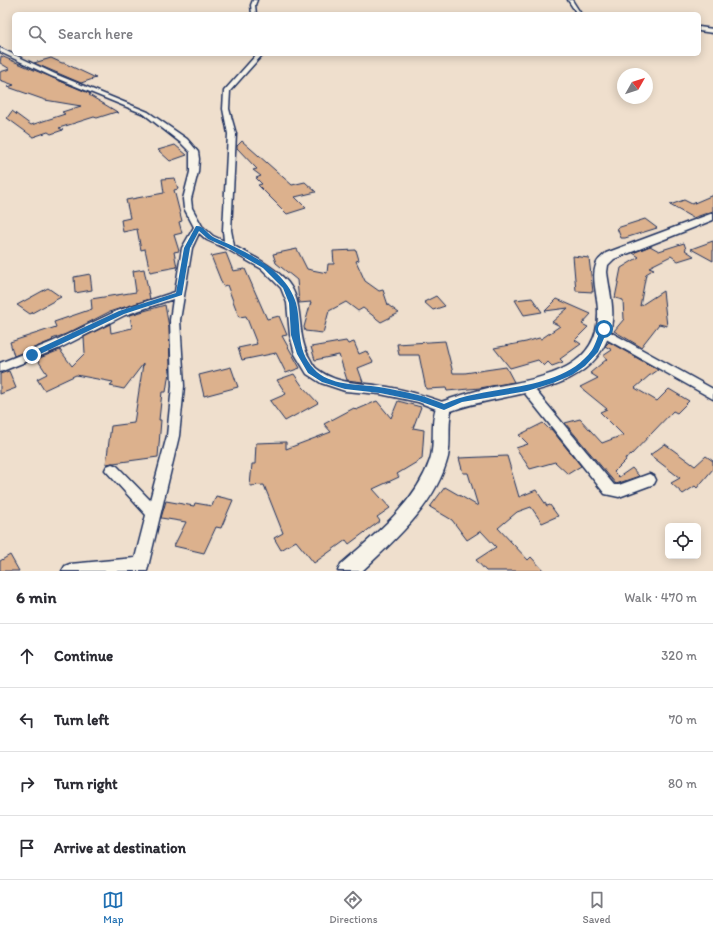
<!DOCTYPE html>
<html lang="en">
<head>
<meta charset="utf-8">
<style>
  :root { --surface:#fff; --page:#f7f7f7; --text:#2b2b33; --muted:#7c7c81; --line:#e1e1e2; --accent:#1f6fb2 }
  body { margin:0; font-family:Itim,sans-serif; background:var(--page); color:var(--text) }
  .controls { position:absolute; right:12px; bottom:12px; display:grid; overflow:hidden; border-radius:6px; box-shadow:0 2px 10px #0003 }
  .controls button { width:36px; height:36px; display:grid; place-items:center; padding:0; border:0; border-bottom:1px solid var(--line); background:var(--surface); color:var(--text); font:20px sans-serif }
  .compass { position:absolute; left:617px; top:68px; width:36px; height:36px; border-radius:50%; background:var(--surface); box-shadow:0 2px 10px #0003; rotate:51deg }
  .stop { position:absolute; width:12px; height:12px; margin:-9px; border:3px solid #1f6fb2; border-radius:50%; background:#fff }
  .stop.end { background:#1f6fb2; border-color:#fff; box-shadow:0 1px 4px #0008 }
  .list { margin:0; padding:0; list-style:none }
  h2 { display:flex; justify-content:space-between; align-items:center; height:52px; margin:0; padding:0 16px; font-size:17px }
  h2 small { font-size:13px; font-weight:400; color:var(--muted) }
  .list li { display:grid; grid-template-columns:26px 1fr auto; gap:12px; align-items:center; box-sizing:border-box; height:64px; padding:0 16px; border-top:1px solid var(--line) }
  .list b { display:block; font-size:15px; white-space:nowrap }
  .list em { font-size:13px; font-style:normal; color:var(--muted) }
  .icon { flex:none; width:22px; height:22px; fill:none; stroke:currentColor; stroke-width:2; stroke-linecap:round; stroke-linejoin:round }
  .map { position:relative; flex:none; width:713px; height:571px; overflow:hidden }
  .search { position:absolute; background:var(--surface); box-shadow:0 2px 10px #0003; left:12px; right:12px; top:12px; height:44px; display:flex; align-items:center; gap:10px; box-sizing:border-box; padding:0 14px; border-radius:6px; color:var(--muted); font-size:15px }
  .sheet { height:308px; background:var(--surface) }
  nav { display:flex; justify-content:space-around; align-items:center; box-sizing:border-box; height:56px; border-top:1px solid var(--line); background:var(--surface); font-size:11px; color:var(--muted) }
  nav a { display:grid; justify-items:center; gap:2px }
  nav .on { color:var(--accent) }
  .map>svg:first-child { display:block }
  .building { fill:#dcb18d; stroke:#1b2f5e }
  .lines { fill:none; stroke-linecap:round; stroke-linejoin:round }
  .minor-casing { stroke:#1b2f5e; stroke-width:3 }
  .secondary-casing { stroke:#1b2f5e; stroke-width:3 }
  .minor { fill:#f7f3e8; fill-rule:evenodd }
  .secondary { fill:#f7f3e8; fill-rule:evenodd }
  .route { fill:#1f6fb2 }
</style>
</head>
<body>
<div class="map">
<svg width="713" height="571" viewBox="0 0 713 571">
  <rect width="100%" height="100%" fill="#efdfcd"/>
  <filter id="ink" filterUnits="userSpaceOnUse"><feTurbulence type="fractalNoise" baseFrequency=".025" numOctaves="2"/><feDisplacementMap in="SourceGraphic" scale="8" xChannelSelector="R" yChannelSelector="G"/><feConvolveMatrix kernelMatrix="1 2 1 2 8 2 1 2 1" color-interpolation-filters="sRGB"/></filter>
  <g filter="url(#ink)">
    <path class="building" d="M1 56 91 94 89 95 119 113 116 112 97 118 94 117 59 128 63 130 51 134 48 132 33 137 7 118 12 111 31 125 65 114 62 112 81 106 45 100 8 87 14 85 0 80V72L10 69 0 63Z
      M51 58 62 63H64L96 78 81 83 34 63Z
      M242 141 292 185 305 182 316 192 295 197 306 208 287 214 258 185 262 184 256 178 261 176 253 170 257 169 255 167 237 148V146Z
      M175 145 187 155 170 161 158 150Z
      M175 178 178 189 174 190 182 221 179 222 182 233 174 235 179 251 174 252 177 267 150 272 145 249 141 250 137 229 123 232 121 220 130 218 126 200 164 193 162 179Z
      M713 195V211L693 218 670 205 684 200 692 204Z
      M645 219 657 228 625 238H621L617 228Z
      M713 241V261L691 249Z
      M684 243 686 249 685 250 694 256 678 261 671 256 649 267 654 269 646 274 640 306 663 291 667 326 659 324 641 347 614 331 624 319 623 300 615 298 621 268 639 257 633 253 650 246 659 251Z
      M297 249 307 269 327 273 328 264H334L333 251 356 250 359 260 356 261 365 281 379 291 383 290 388 305 399 313 381 322 363 308 358 311 346 302 329 311 323 333 305 331 304 327 311 302 299 303 297 280 276 263 273 254Z
      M226 253 233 271 245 269 267 319 279 316 287 335 282 336 300 368 286 373 276 353 242 360 238 348 257 344 246 316 239 317 227 285 223 286 211 256Z
      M573 256 589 258 593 292 576 291Z
      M144 269 150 299 109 312 66 334 52 339 53 340 51 341 14 356 10 342 56 327 54 322 92 309 91 299 136 292 133 271Z
      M90 274 92 290 75 293 74 277Z
      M48 288 61 297 30 314 17 305Z
      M436 296 445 306 433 310 424 302Z
      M532 298 542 312 524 315 515 300Z
      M557 299 591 314 582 324 588 327 575 340 581 344 560 359 563 362 552 366 548 362 544 366 538 360 510 368 494 348 526 342 539 338 541 339 560 326 552 322 568 308 545 311Z
      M165 305 169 327 170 365 166 392H162L159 420H161L158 457 106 464 111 426 134 423 143 364 124 389 110 386 113 382 76 375 44 390 37 379 47 374 37 359 60 350 72 366 85 353 84 337 110 324 111 333 132 328 130 315Z
      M346 341 348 344 354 342 359 354 366 351 373 362 358 368 363 382 347 380 339 355 315 360 311 347Z
      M445 341 453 373H465L506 367 514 382 480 388 447 391 446 388 426 389 419 355H399L397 344Z
      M609 342 658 370 651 375H650L635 388 657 401 669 389 689 401 677 413 673 411 630 456 625 458 626 460 614 472 619 477 632 468 639 476 616 484 565 423 580 419 602 443 623 435 600 412 607 409 580 387 598 378 590 373 607 359 603 356 612 350 605 346Z
      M231 367 238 387 204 396 199 375Z
      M9 371 16 388 0 394V374Z
      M294 374 303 387 318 403 285 421 270 401 286 394 277 380Z
      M377 401 391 418 398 401 421 407 413 428 424 430 422 459 397 474 399 477 373 489 390 508 377 517 380 521 349 544 346 540 314 563 296 541 281 550 274 538 283 533 264 485 250 486 252 464H255L256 443 286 442V449L331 432 324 424 354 408 356 410Z
      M543 423 549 429H551L581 466 568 474 555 462 530 469 516 448 528 444 519 435Z
      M665 444 695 466 706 456 713 461V469L697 488 695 486 683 494 671 483 680 478 650 455Z
      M507 456 519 497 536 490 547 506 550 505 558 516 542 523 531 507 517 512 498 528 528 560 531 557 544 571H486L476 560 496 547 481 531 467 540 452 520 430 507 445 487 478 506 468 473H463L459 458Z
      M216 496 233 500 221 528 216 527 204 553 174 546 186 522 161 518 166 501 194 506 195 503 212 506Z
      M10 555 19 571H0V561Z"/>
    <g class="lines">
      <g class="minor-casing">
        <path id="minor" d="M253 0H257L255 5 256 14H252L251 5Z
          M568 0H572L581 14H577Z
          M699 27 713 29V33L699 31Z
          M0 48 55 74 148 112 187 139 198 152 199 159 198 172 191 199 192 208 202 226 213 236 224 241 223 230 228 134 223 109 224 91 257 54H263L230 91 229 109 236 134 231 230 234 246C251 255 281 270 291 287 304 308 296 336 310 359 312 363 314 367 317 369 338 385 357 382 381 386 404 389 426 396 448 404L450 407 448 410 444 412 418 402 380 394 345 391 321 383 307 374 295 354 290 335 287 303 281 288 262 269 227 249 207 240 199 233 192 248 180 320 184 386 179 436 147 571H62L65 566 70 564 135 558 146 515 105 470 107 466 112 464 117 466 150 500 167 436 172 386 170 320 173 299 125 315 60 348 0 372V363L52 342 117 311 175 292 182 248 194 227 184 208 183 199 190 172V152L181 143 144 114 51 76 0 52Z
          M603 328 713 389V399L599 335 598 332 599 329Z
          M527 384 531 385 614 485H619L649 474 654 476 656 480 654 484 619 497 605 494 523 391 521 388 523 385Z"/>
      </g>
      <g class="secondary-casing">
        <path id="secondary" d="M713 213V220L614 259 608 265 607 272C609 289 615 309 611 327 595 398 506 390 451 411 448 426 451 442 448 457 436 504 396 539 362 571H338L341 564C374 535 415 504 430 460 436 442 429 420 438 403 455 397 471 392 488 388 535 379 600 373 598 311 598 297 591 278 596 265 597 260 602 257 606 253Z"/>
      </g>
      <use href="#minor" class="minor"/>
      <use href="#secondary" class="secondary"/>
    </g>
  </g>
  <path class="route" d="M196 226C203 225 207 233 213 237 216 239 220 240 224 242 251 254 287 272 296 303 302 326 295 349 314 369 329 386 359 384 379 387 392 389 406 392 418 395 427 397 436 401 444 404 489 383 560 394 592 350 596 344 598 334 602 327H607L608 329 598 352 585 366 572 375 553 383 527 391 462 402 444 410 419 401 380 393 345 389 322 382 308 373 297 354 291 335 289 303 283 288 263 268 228 248 208 239 199 231 190 248 182 295 124 314 34 357H29V353L119 311 176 293 184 248Z"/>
</svg>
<div class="controls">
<button><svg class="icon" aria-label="locate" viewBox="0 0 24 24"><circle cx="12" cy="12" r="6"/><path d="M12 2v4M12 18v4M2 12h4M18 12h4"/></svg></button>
</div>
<svg class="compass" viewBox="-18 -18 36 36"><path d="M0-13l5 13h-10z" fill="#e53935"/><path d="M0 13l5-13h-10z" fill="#7c7c81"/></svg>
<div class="stop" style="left:604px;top:329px"></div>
<div class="stop end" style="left:32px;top:355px"></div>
<div class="search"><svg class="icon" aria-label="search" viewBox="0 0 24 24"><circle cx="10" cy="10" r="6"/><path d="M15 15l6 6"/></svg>Search here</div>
</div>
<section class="sheet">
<h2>6 min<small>Walk · 470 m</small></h2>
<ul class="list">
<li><svg class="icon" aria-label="ahead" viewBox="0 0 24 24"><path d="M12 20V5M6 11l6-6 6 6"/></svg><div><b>Continue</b></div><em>320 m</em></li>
<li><svg class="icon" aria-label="left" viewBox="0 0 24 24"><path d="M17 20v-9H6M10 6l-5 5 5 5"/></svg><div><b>Turn left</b></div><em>70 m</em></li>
<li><svg class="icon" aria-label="right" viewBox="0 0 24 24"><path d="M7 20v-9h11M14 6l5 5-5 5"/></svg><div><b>Turn right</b></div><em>80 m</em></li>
<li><svg class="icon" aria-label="arrive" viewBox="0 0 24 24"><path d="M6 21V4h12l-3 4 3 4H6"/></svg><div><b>Arrive at destination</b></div></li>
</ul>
</section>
<nav>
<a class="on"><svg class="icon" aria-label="map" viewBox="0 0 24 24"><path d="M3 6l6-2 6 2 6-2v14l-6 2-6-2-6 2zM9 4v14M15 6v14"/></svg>Map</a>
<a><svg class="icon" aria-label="directions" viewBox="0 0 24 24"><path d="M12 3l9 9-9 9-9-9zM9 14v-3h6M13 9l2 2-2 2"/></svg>Directions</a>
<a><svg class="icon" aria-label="saved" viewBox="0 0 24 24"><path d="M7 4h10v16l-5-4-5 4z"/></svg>Saved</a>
</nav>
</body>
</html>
